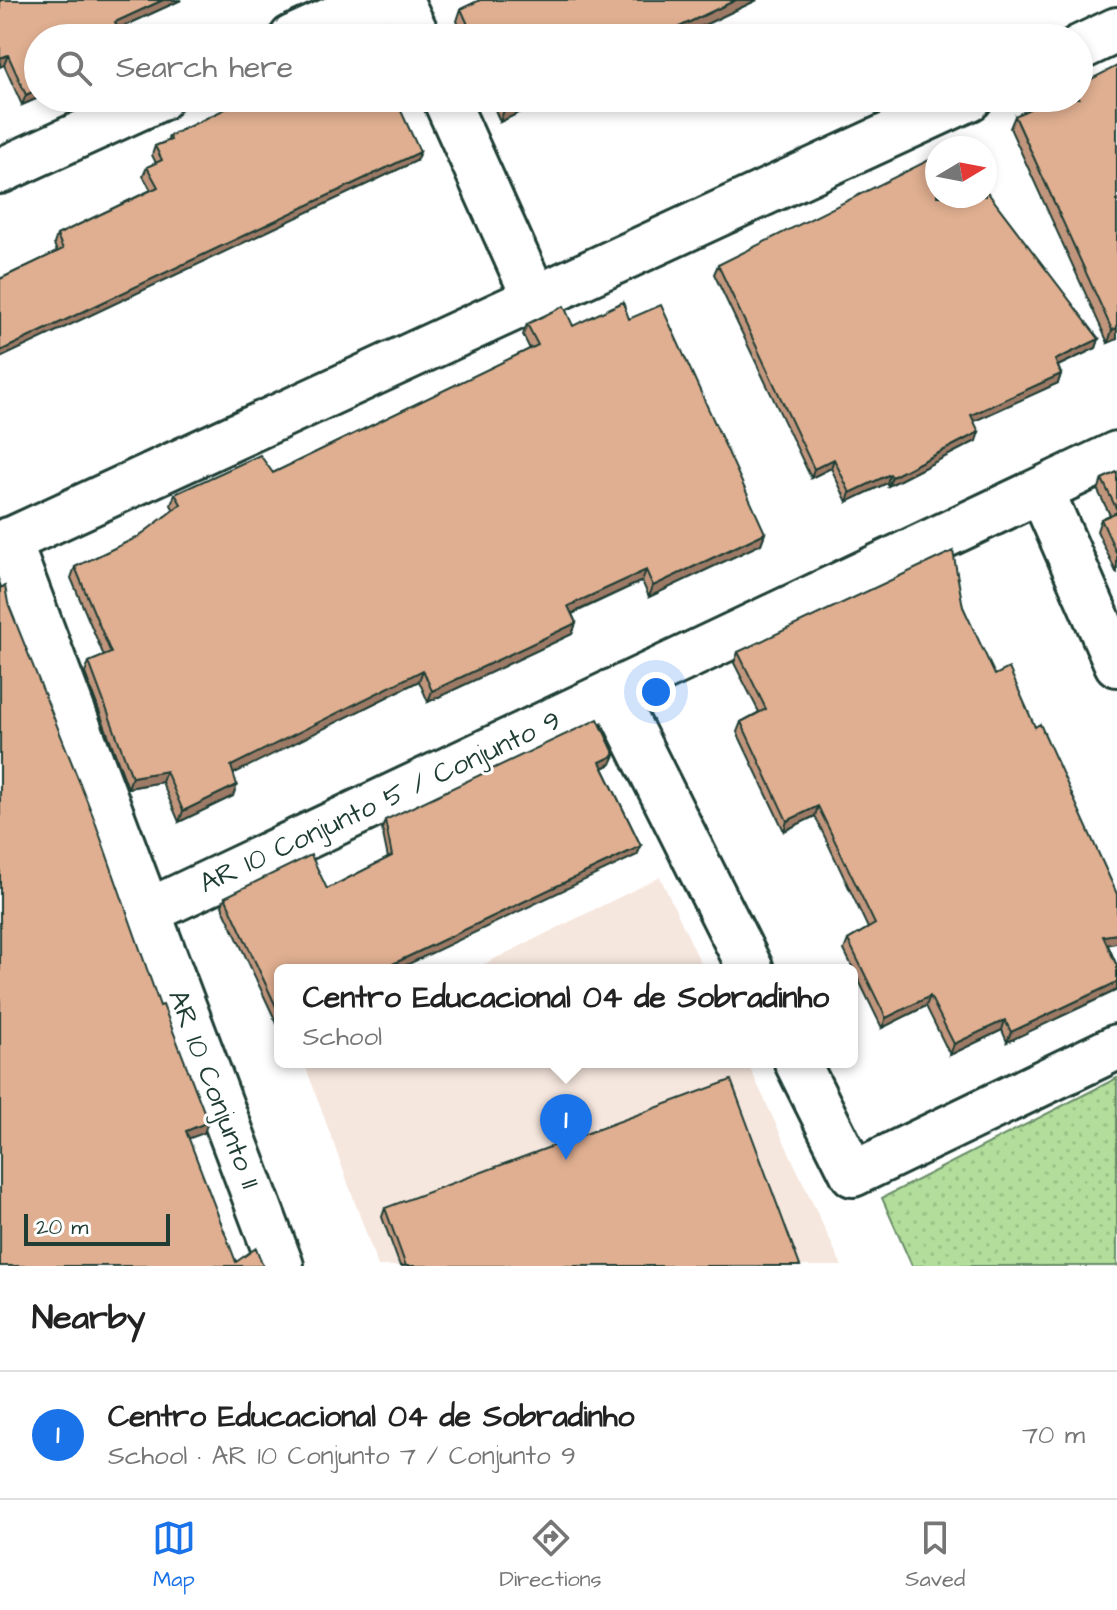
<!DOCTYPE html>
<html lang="en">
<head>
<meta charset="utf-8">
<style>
  :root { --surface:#fff; --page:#f2f2f2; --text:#222; --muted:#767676; --line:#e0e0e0; --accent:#1a73e8 }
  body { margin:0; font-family:"Architects Daughter",sans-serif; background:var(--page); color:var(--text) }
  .compass { position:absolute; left:925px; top:136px; width:72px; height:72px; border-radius:50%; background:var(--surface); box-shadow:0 4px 12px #0003; rotate:80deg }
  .scale { position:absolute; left:24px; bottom:20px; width:146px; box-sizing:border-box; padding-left:8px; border:4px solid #1f3d34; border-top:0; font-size:22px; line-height:28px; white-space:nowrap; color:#1f3d34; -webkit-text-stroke:6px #fff; paint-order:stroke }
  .you { position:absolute; left:656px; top:692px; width:28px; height:28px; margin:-20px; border:6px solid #fff; border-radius:50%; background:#1a73e8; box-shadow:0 0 0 12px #1a73e833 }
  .badge { display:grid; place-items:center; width:52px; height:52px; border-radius:50%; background:var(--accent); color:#fff; font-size:26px; font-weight:700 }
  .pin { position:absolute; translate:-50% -66px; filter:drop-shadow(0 2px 4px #0008) }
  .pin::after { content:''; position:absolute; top:42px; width:28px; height:24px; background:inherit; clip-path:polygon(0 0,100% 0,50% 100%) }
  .popup { position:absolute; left:274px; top:964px; width:584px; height:104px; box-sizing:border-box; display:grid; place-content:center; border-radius:12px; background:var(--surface); filter:drop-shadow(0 2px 6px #0005); font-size:26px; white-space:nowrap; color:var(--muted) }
  .popup b { font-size:30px; color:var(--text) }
  .popup::after { content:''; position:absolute; left:50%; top:100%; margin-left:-16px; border:16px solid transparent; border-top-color:var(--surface) }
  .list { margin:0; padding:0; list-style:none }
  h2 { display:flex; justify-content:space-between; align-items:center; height:104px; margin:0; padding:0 32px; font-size:34px }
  h2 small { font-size:26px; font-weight:400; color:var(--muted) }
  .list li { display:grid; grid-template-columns:52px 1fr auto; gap:24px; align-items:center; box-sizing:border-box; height:128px; padding:0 32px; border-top:2px solid var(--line) }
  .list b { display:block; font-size:30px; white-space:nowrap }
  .list p { margin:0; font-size:26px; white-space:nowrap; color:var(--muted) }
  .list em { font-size:26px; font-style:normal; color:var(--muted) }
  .icon { flex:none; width:44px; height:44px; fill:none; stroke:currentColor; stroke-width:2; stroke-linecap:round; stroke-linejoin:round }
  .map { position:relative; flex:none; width:1117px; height:1266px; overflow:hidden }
  .search { position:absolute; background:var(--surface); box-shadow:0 4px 12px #0003; left:24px; right:24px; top:24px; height:88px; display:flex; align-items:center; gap:20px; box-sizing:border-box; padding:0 28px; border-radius:44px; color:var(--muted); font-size:30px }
  .sheet { height:232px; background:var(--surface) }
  nav { display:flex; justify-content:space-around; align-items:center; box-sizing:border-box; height:112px; border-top:2px solid var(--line); background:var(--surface); font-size:22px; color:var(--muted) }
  nav a { display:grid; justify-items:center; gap:4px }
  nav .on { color:var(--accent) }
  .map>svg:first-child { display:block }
  .built { fill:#f6e7de }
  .grass { fill:url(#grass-dots); stroke:#688d67; stroke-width:2 }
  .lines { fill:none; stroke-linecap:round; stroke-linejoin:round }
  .minor-casing { stroke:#1f3d34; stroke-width:50 }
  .minor { stroke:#fff; stroke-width:44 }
  .wall { fill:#c1967d; stroke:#1f3d34; stroke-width:2 }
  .shaded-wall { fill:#9d7a66; stroke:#1f3d34; stroke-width:2 }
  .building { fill:#e0af91; stroke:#1f3d34; stroke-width:2 }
  .labels { text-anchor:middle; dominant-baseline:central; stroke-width:6; stroke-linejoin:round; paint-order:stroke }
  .street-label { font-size:28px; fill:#1f3d34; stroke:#fff }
</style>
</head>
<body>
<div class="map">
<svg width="1117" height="1266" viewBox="0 0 1117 1266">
  <defs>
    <pattern id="grass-dots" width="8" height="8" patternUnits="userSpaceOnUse" patternTransform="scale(2)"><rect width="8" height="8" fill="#b2dd9a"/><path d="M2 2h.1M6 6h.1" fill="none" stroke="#99bf85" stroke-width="1.8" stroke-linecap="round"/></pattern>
  </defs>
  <rect width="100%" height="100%" fill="#fff"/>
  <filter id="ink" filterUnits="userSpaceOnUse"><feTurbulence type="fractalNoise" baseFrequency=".0125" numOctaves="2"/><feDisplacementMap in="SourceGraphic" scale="16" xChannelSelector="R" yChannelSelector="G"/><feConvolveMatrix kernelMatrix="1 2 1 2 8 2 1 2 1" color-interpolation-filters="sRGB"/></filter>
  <g filter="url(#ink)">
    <path class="built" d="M660 877 704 970H472Z
      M304 1062H747L842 1266H378Z"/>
    <path class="grass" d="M1117 1078V1266H912L882 1198Z"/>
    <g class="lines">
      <g class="minor-casing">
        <path id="minor" d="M400 0 418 38
          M292 38 375 0
          M1079 48 1117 30
          M445 98 535 298
          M0 171 160 98
          M1041 490 1117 664
          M8 540 281 1266
          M0 545 970 98
          M612 692 751 970
          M147 912 1117 454
          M797 1062 853 1174 1117 1047"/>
      </g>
      <use href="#minor" class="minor"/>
    </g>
    <path class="wall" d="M0 0H181L118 29 38 38V98L22 105 4 65Z
      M480 0H757L677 38H464L457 21 461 9Z
      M490 98H550L500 122Z
      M361 101 416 161 0 358V279L57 252 54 244 57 235 151 190 143 176 147 167 156 163 152 155 155 146 167 141 169 136Z
      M1015 116 1117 339 1108 343 1010 128Z
      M718 265 1099 339 1096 348 1058 366 1061 374 1058 383 974 421 976 441 888 486 887 483 847 502 831 468 811 478 714 274Z
      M629 319 765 533 761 544 649 597 642 581 572 614 576 623 572 634 428 702 419 681 234 773 233 796 179 822 162 782 128 788 85 673 89 662 104 656 71 578 75 567 138 537 174 510 171 505 175 494 273 473 530 349 523 335 527 324 573 326Z
      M1117 472V574L1097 531 1101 519 1110 515 1098 491 1102 479Z
      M963 607 1117 966V990L1007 1042 1002 1030 950 1055 926 1006 882 1028 844 950 848 940 868 928 815 816 784 831 737 732 741 722 759 712 734 663 738 652Z
      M611 764 603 768 641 846 637 855 280 970V1025L278 1026 222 906 225 897 327 889 388 858 382 829 385 820Z
      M385 1208 800 1266H400L382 1217Z"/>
    <path class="shaded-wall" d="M163 0H181L111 32 115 22Z
      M736 0H757L677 38H656Z
      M8 55 4 65 0 67V58Z
      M38 89V98L22 105 26 95Z
      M529 98H550L500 122 504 110Z
      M420 152 416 161 0 358V351Z
      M1117 328V339L1108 343 1112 330Z
      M1099 339 1096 348 1051 369 1055 360Z
      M1061 374 1058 383 968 424 971 415Z
      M979 432 976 441 888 486 892 477Z
      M834 459 831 468 811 478 814 469Z
      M890 474 887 483 847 502 850 493Z
      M765 533 761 544 649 597 653 586Z
      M646 570 642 581 564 617 568 606Z
      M576 623 572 634 428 702 432 691Z
      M423 670 419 681 227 777 231 766Z
      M615 755 611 764 596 771 600 762Z
      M166 771 162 782 128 788 132 777Z
      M237 785 233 796 179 822 183 811Z
      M818 806 815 816 784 831 787 821Z
      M641 846 637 855 396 970H380Z
      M1117 934V943L1100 946 1103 936Z
      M1117 982V990L1007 1042 1011 1032Z
      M930 996 926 1006 882 1028 886 1018Z
      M1005 1020 1002 1030 950 1055 954 1044Z
      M208 1122 204 1133 182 1141 186 1131Z"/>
    <path class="building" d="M0 0H163L115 22 122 38H38V89L26 95 8 55 0 58Z
      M480 0H736L656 38H474L461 9Z
      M1117 66V328L1112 330 1015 116 1052 98H1079V85Z
      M248 98H360L361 101 366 98H395L420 152 0 351V279L63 249 57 235 158 187 147 167 162 160 155 146 171 140 169 136Z
      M499 98H529L504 110Z
      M937 156V196H985V189L1099 339 1055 360 1061 374 971 415 979 432 892 477 890 474 850 493 834 459 814 469 718 265Z
      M623 302 629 319 661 305 765 533 653 586 646 570 568 606 576 623 432 691 423 670 231 766 237 785 183 811 166 771 132 777 89 662 111 653 75 567 138 537 181 504 175 494 260 455 273 473 538 345 527 324 564 306 573 326Z
      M1117 472V510L1102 479Z
      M1117 512V554L1101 519Z
      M953 551 963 607 995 675 1009 668 1035 727 1040 724 1117 894V934L1103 936 1117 966V982L1011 1032 1005 1020 954 1044 930 996 886 1018 848 940 875 924 818 806 787 821 741 722 766 709 738 652Z
      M5 586 8 603 93 816 160 1006 163 1005 208 1122 186 1131 236 1262 256 1248 263 1266H0V588Z
      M598 719 615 755 600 762 641 846 380 970H280V1015L225 897 311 855 327 889 392 856 385 820Z
      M731 1080 800 1266H406L385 1208Z"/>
  </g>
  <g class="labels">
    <g class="street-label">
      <text transform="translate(380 802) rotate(-25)">AR 10 Conjunto 5 / Conjunto 9</text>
      <text transform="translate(214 1089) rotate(69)">AR 10 Conjunto 11</text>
    </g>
  </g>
</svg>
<svg class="compass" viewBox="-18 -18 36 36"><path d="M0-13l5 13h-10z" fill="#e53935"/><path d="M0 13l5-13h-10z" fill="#767676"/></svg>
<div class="scale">20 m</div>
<div class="you"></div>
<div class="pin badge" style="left:566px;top:1160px">1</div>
<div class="popup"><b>Centro Educacional 04 de Sobradinho</b>School</div>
<div class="search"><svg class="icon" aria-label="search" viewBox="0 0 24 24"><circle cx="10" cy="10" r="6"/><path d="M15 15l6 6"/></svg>Search here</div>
</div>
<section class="sheet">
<h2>Nearby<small></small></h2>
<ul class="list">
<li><span class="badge">1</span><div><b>Centro Educacional 04 de Sobradinho</b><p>School · AR 10 Conjunto 7 / Conjunto 9</p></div><em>70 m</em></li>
</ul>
</section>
<nav>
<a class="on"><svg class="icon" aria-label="map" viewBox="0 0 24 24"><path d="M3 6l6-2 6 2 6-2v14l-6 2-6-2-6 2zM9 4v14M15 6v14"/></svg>Map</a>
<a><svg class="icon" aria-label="directions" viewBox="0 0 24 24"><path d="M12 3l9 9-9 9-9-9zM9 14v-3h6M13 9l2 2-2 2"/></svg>Directions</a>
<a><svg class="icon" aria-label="saved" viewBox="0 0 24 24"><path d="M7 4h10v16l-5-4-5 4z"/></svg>Saved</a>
</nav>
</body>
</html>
